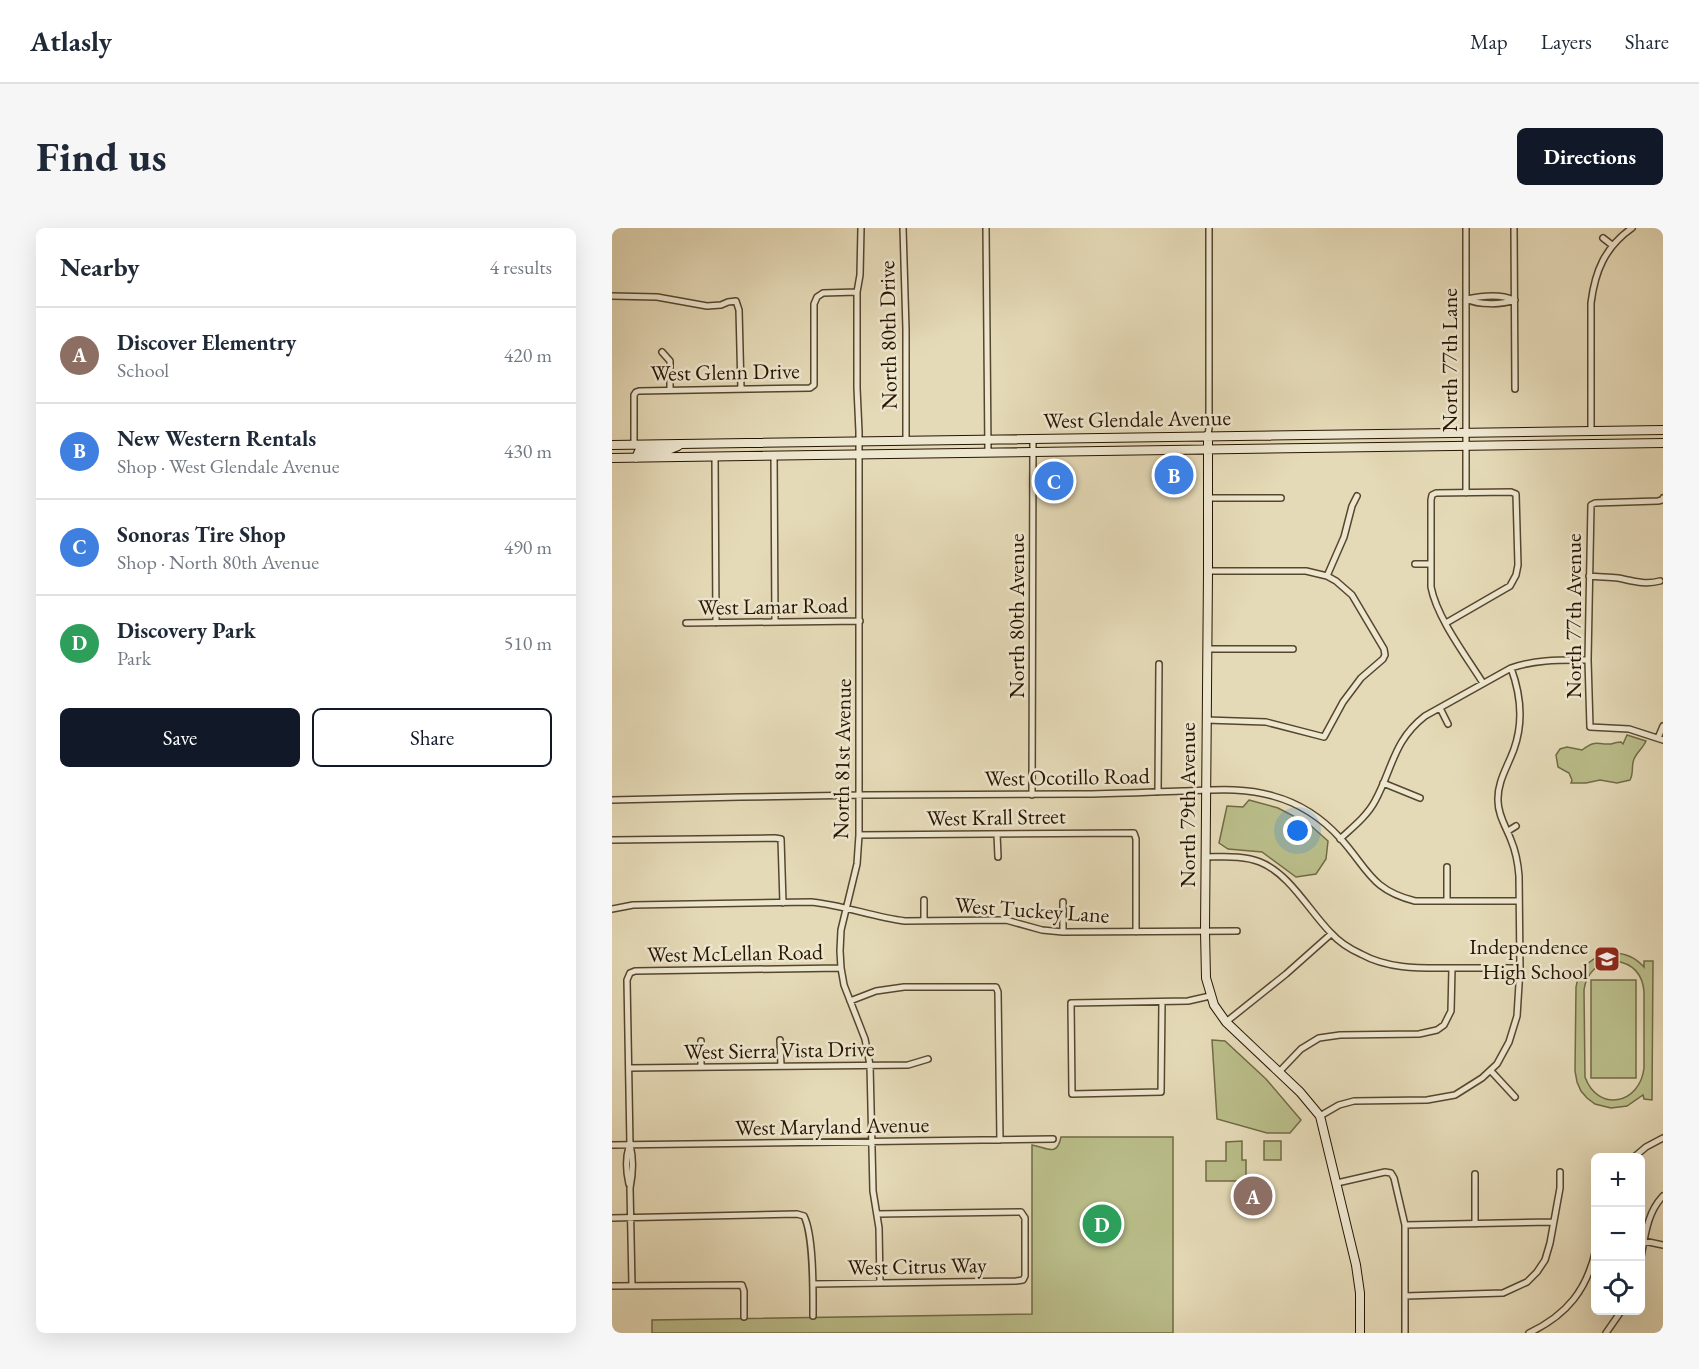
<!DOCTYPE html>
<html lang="en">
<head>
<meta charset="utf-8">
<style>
  :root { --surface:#fff; --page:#f6f6f7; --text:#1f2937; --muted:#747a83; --line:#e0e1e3; --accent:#111827 }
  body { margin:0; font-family:"EB Garamond",serif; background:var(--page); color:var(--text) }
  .controls { position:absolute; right:18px; bottom:18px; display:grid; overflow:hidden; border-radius:9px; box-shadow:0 6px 24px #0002 }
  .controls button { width:54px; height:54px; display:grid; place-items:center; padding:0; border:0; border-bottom:2px solid var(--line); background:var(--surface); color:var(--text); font:30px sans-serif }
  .you { position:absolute; left:686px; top:603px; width:21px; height:21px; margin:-15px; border:4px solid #fff; border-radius:50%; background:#1a73e8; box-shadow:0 0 0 9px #1a73e833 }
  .badge { display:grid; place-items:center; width:39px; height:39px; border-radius:50%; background:var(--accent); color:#fff; font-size:20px; font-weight:700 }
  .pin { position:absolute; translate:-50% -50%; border:3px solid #fff; box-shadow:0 2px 6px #0006 }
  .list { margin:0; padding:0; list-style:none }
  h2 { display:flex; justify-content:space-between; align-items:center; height:78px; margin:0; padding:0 24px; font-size:26px }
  h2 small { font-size:20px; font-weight:400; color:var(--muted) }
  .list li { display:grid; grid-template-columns:39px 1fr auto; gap:18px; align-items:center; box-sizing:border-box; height:96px; padding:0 24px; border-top:2px solid var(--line) }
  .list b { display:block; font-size:22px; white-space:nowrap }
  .list p { margin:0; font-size:20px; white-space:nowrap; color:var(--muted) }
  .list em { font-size:20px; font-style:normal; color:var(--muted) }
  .actions { display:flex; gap:12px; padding:18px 24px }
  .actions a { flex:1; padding:14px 0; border:2px solid var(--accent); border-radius:9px; text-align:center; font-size:21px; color:var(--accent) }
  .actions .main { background:var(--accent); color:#fff }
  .icon { flex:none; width:33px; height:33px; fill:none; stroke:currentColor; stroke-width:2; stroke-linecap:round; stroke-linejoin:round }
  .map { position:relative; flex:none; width:1051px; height:1105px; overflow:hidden; border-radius:9px }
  header { display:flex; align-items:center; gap:36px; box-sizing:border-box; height:84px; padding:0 30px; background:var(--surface); border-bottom:2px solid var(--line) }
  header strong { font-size:28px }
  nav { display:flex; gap:33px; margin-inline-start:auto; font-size:21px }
  .intro { display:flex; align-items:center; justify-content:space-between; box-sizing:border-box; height:144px; padding:0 36px }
  h1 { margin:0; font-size:42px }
  .button { padding:15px 27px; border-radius:9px; background:var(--accent); color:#fff; font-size:21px; font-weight:700 }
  main { display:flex; gap:36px; padding:0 36px }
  aside { flex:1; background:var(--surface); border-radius:9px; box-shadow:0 6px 24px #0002 }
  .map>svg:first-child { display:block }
  .green { fill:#babe8a; stroke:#706a45; stroke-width:1.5; fill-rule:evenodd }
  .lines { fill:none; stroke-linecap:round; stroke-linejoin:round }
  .street-casing { stroke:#56462e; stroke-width:8 }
  .secondary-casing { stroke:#271500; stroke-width:10 }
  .street { stroke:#eee7d0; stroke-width:5 }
  .secondary { stroke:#eee7d0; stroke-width:8 }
  .labels { text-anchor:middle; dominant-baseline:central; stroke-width:5; stroke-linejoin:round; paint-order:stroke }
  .street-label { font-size:22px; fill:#271500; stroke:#eee7d0 }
  .poi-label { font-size:22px; fill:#271500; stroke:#eee7d0; text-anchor:end }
</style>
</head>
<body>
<header>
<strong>Atlasly</strong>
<nav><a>Map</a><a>Layers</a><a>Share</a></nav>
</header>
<div class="intro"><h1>Find us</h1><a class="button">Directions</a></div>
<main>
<aside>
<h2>Nearby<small>4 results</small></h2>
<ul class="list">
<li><span class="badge" style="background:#8d6e63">A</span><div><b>Discover Elementry</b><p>School</p></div><em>420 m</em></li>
<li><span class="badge" style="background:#3f7fe0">B</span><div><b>New Western Rentals</b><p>Shop · West Glendale Avenue</p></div><em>430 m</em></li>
<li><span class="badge" style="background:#3f7fe0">C</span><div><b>Sonoras Tire Shop</b><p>Shop · North 80th Avenue</p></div><em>490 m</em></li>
<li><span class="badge" style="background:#2e9e5b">D</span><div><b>Discovery Park</b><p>Park</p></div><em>510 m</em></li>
</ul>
<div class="actions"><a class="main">Save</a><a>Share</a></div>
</aside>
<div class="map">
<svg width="1051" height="1105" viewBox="0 0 1051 1105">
  <rect width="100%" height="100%" fill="#e5dab7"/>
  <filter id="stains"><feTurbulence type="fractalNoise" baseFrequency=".00333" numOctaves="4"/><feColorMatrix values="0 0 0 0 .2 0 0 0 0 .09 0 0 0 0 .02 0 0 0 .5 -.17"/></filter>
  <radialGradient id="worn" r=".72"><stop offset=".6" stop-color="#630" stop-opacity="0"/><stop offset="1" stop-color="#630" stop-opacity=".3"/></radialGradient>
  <path class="green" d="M1015 507 1034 513C1031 520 1025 524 1022 531 1019 538 1022 545 1018 552L1005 555 988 552 974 555H959L960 552 957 545 946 539 944 527 948 521 955 519 970 522C985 511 984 517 999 516 1002 515 1006 514 1009 514L1011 516Z
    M637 572 666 580 697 596 716 613 714 631 704 646 684 649 650 624 616 621 607 615 615 578 631 579Z
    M1001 725C1013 725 1023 729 1032 739V733H1041L1040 872 1032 871 1031 867 1015 878 999 880 983 876 975 870 969 863 965 854 963 843 964 759C967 739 981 727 1001 725ZM1003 733C1021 735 1031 747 1032 764V840C1028 876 986 885 973 849L972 762C974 745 986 734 1003 733Z
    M979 752H1024V850H979Z
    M600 812 613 813 654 851 689 892 678 905H655L605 891Z
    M449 909H561V1105H40V1092L420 1086V917C434 919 445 930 449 909Z
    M630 913V932H634V953H594V933H614V914Z
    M652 913H669V932H652Z"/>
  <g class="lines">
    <g class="street-casing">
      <path id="street" d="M249 0 248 47 245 64V160L247 204V607L245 636 229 702 228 723 229 740 232 757 253 811 258 837 261 963 267 1000 268 1055
        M291 0 294 101V212
        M374 0 376 224
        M902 1 903 161
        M991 10 1000 17
        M0 68 45 69 95 78 109 77 116 74 124 73 127 82 129 161
        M854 71C867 77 889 77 903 72
        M855 71C869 68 889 66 902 72
        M50 124 58 133V162
        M979 202V75C983 43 993 19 1020 0
        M596 207 597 200V0
        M22 217V167L24 164 27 163 198 160 202 157V76L205 69 211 65 245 64
        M162 227 163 394
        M103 228 104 395
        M854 265V0
        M595 270H669
        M1051 270 1050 272 1046 273 983 275 979 277 976 432 978 499 1017 501 1051 512
        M803 336H819
        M715 348 732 309 740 278 745 268
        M977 348C986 349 996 349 1006 350 1021 353 1033 357 1048 353
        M74 395 248 393
        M834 395 898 358 904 347 906 337 904 266 899 264 824 265 820 267 819 272V359C825 390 854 428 871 455
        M595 421H681
        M828 480 836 496
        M594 492 654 494 712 509 731 474 749 450 771 431 773 427 772 421 740 367 724 353 715 348 694 343H596
        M1046 510 1051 498
        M771 555 808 570
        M546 564 547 436
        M420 567 421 210
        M0 572C85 570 169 568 254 567 325 566 396 567 467 566 501 566 536 564 571 563 600 562 632 559 661 568 687 575 711 591 729 611 756 641 759 662 803 673H907
        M896 603 904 598
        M385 606 386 629
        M247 607 522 605 524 611V704
        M728 611C741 599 755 588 763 573 781 540 781 513 813 488L899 440C925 431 949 432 976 432
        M0 612 163 610 169 611 171 675
        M593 629C611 629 631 627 648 634 678 646 697 683 719 705 727 714 738 721 749 726 778 742 811 740 843 740 865 740 886 740 908 740
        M835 639V673
        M312 672V693
        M451 674V704
        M0 681 21 677 199 674C231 677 261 689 293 693L394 692 430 702 451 704 625 703
        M238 773 264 763 292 759H384L386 764 388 912
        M550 774 549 864 460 866 459 775 576 773 598 768
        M614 794 674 746 719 706
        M168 812 169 838
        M89 839V813
        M17 840 296 837 316 831
        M879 843 903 869
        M667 844 689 821 707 810 728 807 807 806 825 802 832 797 839 783 840 740
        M708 888 727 877 742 873 815 872 843 867 870 850 885 836 897 814 905 788 908 740 907 648C906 635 904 624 899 612 894 599 886 587 886 573 885 554 896 538 902 521 912 493 909 467 899 440
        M0 917 441 911
        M17 919C13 932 14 943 17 956
        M1021 930 1034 919 1051 910
        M863 946V996
        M725 955 773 944 779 945 782 950 793 997V1105
        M0 990 185 986 192 988C202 1008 201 1065 201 1088
        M793 997 941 994
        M1032 1013 1051 1017
        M1028 1034C1033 1010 1034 986 1051 968
        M201 1056 404 1053 411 1052 413 1048V990L409 984 265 986
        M0 1058 130 1057 132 1063V1089
        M20 1058 18 960C21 945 22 932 18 917L15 752 18 745 23 743 229 740
        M793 1068 891 1065 915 1054 925 1044 933 1032 938 1015 948 960V944
        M917 1105C955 1087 975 1062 984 1021
        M994 1105 1010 1082"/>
    </g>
    <g class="secondary-casing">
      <path id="secondary" d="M596 207V343L593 703 594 750 602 777 614 794 688 864 708 888 744 1037 748 1065V1105
        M0 217 1051 202
        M0 230 1051 215
        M24 230 27 223 56 222 66 218"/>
    </g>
    <use href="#street" class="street"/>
    <use href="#secondary" class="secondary"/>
  </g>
  <defs>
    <g id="school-square" transform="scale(1.35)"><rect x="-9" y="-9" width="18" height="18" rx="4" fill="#8f2418" stroke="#eee7d0"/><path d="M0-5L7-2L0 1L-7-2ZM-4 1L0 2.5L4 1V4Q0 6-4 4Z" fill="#fff"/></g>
  </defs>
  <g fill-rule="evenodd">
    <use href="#school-square" x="995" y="731"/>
  </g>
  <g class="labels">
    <g class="street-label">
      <text transform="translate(276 107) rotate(-91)">North 80th Drive</text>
      <text transform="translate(837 132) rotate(-90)">North 77th Lane</text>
      <text transform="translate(113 144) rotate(-1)">West Glenn Drive</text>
      <text transform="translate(525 191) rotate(-1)">West Glendale Avenue</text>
      <text transform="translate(161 378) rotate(-1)">West Lamar Road</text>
      <text transform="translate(404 388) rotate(-90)">North 80th Avenue</text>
      <text transform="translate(961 388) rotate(-90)">North 77th Avenue</text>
      <text transform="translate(230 531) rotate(-89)">North 81st Avenue</text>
      <text transform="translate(455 549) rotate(-1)">West Ocotillo Road</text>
      <text transform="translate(575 577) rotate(-90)">North 79th Avenue</text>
      <text transform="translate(384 589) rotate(-1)">West Krall Street</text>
      <text transform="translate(420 682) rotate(4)">West Tuckey Lane</text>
      <text transform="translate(123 725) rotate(-1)">West McLellan Road</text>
      <text transform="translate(167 822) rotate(-1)">West Sierra Vista Drive</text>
      <text transform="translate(220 898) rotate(-1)">West Maryland Avenue</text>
      <text transform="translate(305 1038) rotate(-1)">West Citrus Way</text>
    </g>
    <g class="poi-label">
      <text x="976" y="718">Independence<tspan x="976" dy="25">High School</tspan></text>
    </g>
  </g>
  <rect width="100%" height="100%" filter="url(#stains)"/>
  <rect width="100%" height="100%" fill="url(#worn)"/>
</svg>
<div class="controls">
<button>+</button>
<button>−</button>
<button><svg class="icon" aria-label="locate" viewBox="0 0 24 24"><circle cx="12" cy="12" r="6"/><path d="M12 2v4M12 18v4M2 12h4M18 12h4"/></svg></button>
</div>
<div class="you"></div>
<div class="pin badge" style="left:641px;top:968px;background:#8d6e63">A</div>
<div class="pin badge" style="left:562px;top:247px;background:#3f7fe0">B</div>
<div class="pin badge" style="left:442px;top:253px;background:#3f7fe0">C</div>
<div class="pin badge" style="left:490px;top:996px;background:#2e9e5b">D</div>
</div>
</main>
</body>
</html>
